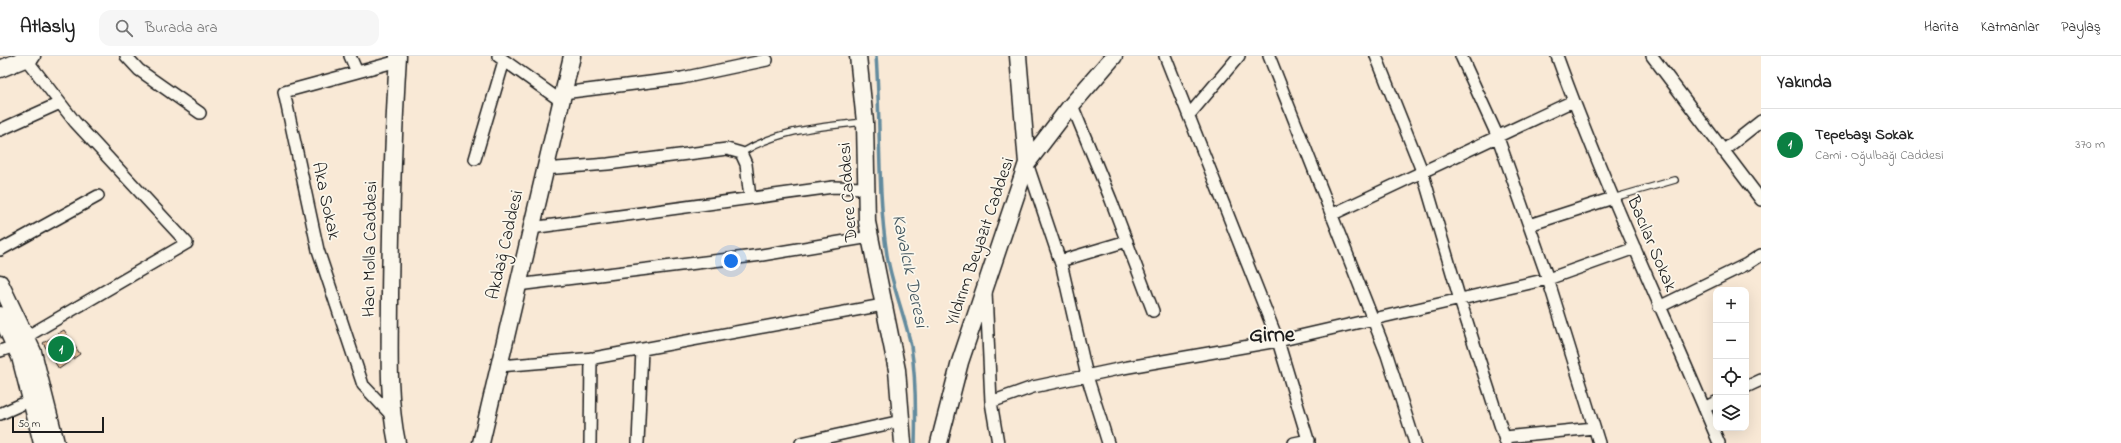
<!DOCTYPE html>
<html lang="tr">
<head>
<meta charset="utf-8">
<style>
  :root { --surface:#fff; --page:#f6f6f6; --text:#222; --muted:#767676; --line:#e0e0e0; --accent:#0b8043 }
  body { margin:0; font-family:"Indie Flower",sans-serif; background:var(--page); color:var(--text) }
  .controls { position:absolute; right:12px; bottom:12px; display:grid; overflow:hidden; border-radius:8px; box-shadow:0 4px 16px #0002 }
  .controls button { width:36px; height:36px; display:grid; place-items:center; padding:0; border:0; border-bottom:1px solid var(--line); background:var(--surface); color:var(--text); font:20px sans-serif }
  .scale { position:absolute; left:12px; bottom:10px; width:92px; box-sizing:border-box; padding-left:4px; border:2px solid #1c1c1c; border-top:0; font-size:11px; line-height:14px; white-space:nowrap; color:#1c1c1c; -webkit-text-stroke:3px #fbf7ec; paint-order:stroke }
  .you { position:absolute; left:731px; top:205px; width:14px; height:14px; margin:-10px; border:3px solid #fff; border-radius:50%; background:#1a73e8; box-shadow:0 0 0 6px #1a73e833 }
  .badge { display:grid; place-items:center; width:26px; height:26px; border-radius:50%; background:var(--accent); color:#fff; font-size:13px; font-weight:700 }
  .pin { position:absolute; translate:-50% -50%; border:2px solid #fff; box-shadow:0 1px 4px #0006 }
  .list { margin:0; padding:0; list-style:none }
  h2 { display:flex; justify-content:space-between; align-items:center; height:52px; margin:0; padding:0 16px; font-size:17px }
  h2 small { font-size:13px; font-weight:400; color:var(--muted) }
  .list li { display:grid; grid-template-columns:26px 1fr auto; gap:12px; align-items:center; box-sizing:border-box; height:72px; padding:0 16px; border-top:1px solid var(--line) }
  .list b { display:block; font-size:15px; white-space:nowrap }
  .list p { margin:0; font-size:13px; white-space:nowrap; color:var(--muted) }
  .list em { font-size:13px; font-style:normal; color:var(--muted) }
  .icon { flex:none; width:22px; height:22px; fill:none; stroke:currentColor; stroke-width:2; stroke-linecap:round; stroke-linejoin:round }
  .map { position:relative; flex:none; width:1761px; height:387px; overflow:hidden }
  header { display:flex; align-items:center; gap:24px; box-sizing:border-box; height:56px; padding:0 20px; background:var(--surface); border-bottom:1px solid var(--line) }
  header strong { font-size:19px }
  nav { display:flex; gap:22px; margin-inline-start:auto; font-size:14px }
  .search { width:280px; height:36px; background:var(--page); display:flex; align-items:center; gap:10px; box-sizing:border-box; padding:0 14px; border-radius:12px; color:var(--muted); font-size:15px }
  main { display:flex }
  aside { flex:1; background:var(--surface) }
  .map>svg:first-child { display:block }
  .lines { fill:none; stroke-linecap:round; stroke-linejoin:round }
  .stream { stroke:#638b9e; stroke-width:3.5 }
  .building { fill:#f3c7a2; stroke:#1c1c1c }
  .lane-casing { stroke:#1c1c1c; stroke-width:8 }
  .street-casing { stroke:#1c1c1c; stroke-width:14 }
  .secondary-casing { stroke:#1c1c1c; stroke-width:19 }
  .lane { stroke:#fbf7ec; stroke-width:5.5 }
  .street { stroke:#fbf7ec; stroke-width:11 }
  .secondary { stroke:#fbf7ec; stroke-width:16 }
  .labels { text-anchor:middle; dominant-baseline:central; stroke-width:3.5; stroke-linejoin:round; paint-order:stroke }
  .street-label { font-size:18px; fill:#1c1c1c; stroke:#fbf7ec }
  .water-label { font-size:19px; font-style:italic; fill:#40545d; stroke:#fbf7ec }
  .district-label { font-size:22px; font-weight:bold; fill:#1c1c1c; stroke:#fbf7ec }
</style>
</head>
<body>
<header>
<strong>Atlasly</strong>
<div class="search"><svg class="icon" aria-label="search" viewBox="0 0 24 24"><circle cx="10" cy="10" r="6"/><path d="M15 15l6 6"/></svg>Burada ara</div>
<nav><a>Harita</a><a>Katmanlar</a><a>Paylaş</a></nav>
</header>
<main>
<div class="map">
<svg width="1761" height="387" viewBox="0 0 1761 387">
  <rect width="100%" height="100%" fill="#f9e9d6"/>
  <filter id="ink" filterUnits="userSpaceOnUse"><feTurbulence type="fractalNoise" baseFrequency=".025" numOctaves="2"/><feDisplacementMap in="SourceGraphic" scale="8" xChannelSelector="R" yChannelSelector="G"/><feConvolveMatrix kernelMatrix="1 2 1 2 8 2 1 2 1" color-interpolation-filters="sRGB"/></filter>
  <g filter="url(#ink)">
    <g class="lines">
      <path class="stream" d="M876 0C881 66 877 134 887 199 892 230 905 260 911 290 916 321 916 356 915 387"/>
    </g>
    <path class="building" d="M64 274 80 298 59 313 43 287Z"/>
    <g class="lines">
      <g class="lane-casing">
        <path id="lane" d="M741 97C780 73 820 71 864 66
          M1613 142 1675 124"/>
      </g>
      <g class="street-casing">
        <path id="street" d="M126 0 139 14 200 57
          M350 0 357 16
          M498 0 561 45
          M1165 0 1278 285 1309 387
          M1269 0 1387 299 1415 387
          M1376 0 1422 115 1460 244 1506 387
          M1461 0 1497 79 1548 223 1599 387
          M1557 0C1605 132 1665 258 1719 387
          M1652 0 1761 144
          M26 3 75 66 187 187 26 281
          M563 37 682 22 767 4
          M1072 49 1111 144 1153 255
          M1189 59 1239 0
          M0 74 60 47
          M1723 95 1761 65
          M475 103 504 5
          M1027 107 1062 211 1087 320 1108 387
          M544 113 608 108 727 93 741 97 746 108 750 142
          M1331 159 1573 45
          M1529 169 1613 142
          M531 172 833 131 865 132
          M0 194 98 140
          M1060 205 1127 185
          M517 229 762 199 870 181
          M986 236 991 346 998 387
          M1659 251 1747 208 1761 199
          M0 295 15 290
          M499 310 594 302 883 249
          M1746 331 1761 324
          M991 346 1033 331 1123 312 1278 285 1548 223 1635 192
          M1704 352 1716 346
          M0 358 31 344
          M393 361 363 329 318 194 284 36 398 5
          M1505 381 1594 372
          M590 387 591 302
          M638 387 642 293
          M801 387 901 365
          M1294 387 1309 384"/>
      </g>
      <g class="secondary-casing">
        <path id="secondary" d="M858 0 865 66 867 166 897 314 903 387
          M1018 0 1027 107
          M0 13 32 0
          M0 227 33 296 56 387
          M0 259 20 301 42 387
          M397 387C387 339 390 288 390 239 391 159 393 80 398 0
          M481 387 572 0
          M939 387 960 306 1027 107 1069 52 1114 0"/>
      </g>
      <use href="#lane" class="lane"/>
      <use href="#street" class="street"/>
      <use href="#secondary" class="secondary"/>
    </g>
  </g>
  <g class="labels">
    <g class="street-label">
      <text transform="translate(849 136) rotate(-94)">Dere Caddesi</text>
      <text transform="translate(325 145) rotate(78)">Aka Sokak</text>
      <text transform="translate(981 186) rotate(-71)">Yıldırım Beyazıt Caddesi</text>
      <text transform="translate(1651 188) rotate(67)">Bacılar Sokak</text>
      <text transform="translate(506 189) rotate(-77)">Akdağ Caddesi</text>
      <text transform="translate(371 193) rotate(-89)">Hacı Molla Caddesi</text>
    </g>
    <g class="water-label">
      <text transform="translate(909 215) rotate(78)">Kavalcık Deresi</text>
    </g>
    <g class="district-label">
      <text x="1272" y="280">Girne</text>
    </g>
  </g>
</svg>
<div class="controls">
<button>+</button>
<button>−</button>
<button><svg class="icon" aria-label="locate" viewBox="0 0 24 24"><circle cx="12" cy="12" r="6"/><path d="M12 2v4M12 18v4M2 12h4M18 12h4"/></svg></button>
<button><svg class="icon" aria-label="layers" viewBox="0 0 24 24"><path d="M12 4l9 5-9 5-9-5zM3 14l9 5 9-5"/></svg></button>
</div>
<div class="scale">50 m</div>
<div class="you"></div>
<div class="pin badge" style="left:61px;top:293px">1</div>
</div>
<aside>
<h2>Yakında<small></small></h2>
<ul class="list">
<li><span class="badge">1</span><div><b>Tepebaşı Sokak</b><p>Cami · Oğulbağı Caddesi</p></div><em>370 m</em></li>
</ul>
</aside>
</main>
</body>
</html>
